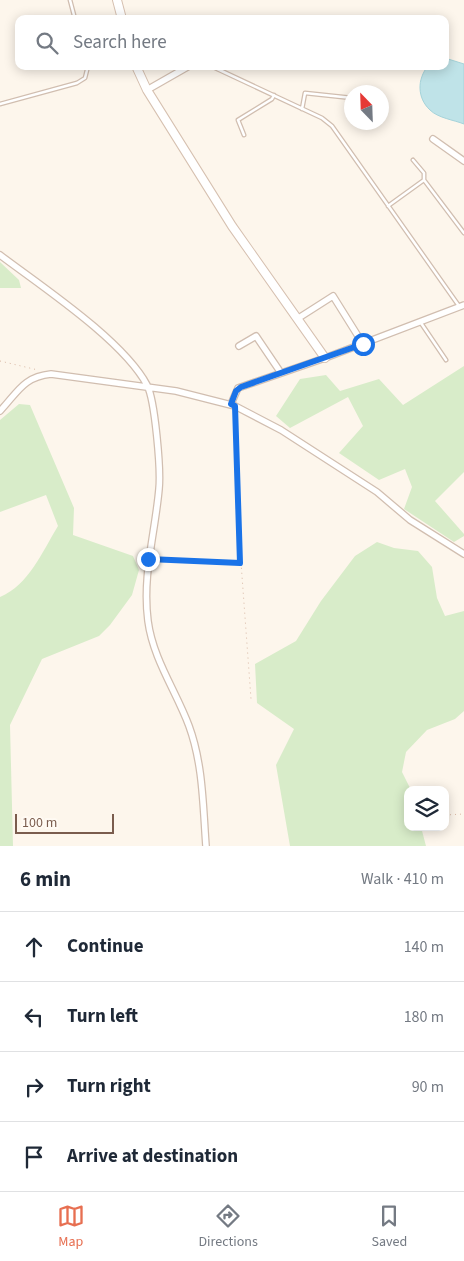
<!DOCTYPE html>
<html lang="en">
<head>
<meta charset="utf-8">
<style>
  :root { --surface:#fff; --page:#f6f6f7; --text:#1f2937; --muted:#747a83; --line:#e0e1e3; --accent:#e76f51 }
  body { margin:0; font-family:"Source Sans 3",sans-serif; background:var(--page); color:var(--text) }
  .controls { position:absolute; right:15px; bottom:15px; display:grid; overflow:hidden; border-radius:10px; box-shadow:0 2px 12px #0003 }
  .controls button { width:45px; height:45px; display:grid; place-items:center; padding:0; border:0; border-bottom:1px solid var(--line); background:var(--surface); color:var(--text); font:25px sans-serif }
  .compass { position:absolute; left:344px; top:85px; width:45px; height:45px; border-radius:50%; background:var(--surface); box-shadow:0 2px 12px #0003; rotate:337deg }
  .scale { position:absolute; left:15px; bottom:12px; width:99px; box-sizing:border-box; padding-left:5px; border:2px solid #7a5c4d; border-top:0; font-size:14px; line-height:18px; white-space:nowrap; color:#7a5c4d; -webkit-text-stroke:4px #fffaf3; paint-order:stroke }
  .stop { position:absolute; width:15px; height:15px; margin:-11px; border:4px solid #1a73e8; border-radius:50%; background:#fff }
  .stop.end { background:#1a73e8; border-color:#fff; box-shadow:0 1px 5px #0008 }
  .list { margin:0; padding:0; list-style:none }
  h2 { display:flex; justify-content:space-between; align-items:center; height:65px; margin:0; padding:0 20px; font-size:21px }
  h2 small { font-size:16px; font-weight:400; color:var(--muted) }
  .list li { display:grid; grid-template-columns:32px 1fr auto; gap:15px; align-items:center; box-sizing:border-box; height:70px; padding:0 20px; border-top:1px solid var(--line) }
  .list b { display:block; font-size:19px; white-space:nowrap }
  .list em { font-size:16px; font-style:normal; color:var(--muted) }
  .icon { flex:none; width:28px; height:28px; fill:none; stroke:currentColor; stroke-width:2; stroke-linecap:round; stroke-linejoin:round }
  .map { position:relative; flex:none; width:464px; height:846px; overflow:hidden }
  .search { position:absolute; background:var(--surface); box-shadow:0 2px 12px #0003; left:15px; right:15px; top:15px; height:55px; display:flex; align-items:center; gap:12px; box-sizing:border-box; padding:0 18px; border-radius:10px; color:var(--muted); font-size:19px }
  .sheet { height:345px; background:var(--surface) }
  nav { display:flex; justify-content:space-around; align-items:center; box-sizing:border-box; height:70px; border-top:1px solid var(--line); background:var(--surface); font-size:14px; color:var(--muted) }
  nav a { display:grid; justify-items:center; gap:2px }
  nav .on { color:var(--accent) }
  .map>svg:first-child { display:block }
  .green { fill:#d8ecc9 }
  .water { fill:#bfe3e8; stroke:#a5d3da }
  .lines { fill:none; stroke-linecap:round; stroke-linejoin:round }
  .lane-casing { stroke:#d1beb0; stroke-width:5 }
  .street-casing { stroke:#d1beb0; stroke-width:8 }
  .secondary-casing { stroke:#d6c0b0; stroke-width:10 }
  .path { stroke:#d9b8a5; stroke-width:1; stroke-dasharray:1 4; stroke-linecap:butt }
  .lane { stroke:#fff; stroke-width:2.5 }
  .street { stroke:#fff; stroke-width:5.5 }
  .secondary { stroke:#fff; stroke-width:8 }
  .route { stroke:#1a73e8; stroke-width:6 }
</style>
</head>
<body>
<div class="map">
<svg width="464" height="846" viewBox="0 0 464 846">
  <rect width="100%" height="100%" fill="#fdf6ec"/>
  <path class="green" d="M0 262 19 280 21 288H0Z
    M464 366V472L435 501 464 534V536L454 542 404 509 412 487 405 469 379 480 339 453 363 426 348 397 290 428 276 416 300 379 326 375 340 391 379 379 403 405Z
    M19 404 30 405 74 508 73 535 133 556 139 570 132 595 110 625 99 636 42 659 10 725 13 846H0V597C29 585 42 552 58 526L46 495 0 512V420Z
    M377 542 394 548 418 551 432 567 437 598 445 616 464 611V711L455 719 427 730 406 752 402 772 411 790H408V827H421L426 846H290L276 765 294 729 257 703 255 664 296 641 321 601 355 556Z"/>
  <path class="water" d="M445 58 464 64V124C454 120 438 118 430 110 417 98 417 79 428 66H445Z"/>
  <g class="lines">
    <g class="lane-casing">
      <path id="lane" d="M70 0 75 19
        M211 66 322 118 332 126 459 306
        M0 104 77 83 85 78 88 66
        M302 109 305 93 352 98
        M244 135 238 120 272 99 274 95
        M413 160 424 173V180
        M388 206 424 180 464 233
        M421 323 446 360"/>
    </g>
    <g class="street-casing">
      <path id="street" d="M147 90 189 66
        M433 139 464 161
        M0 255C41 286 123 340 147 385 155 400 161 470 159 489 155 534 142 576 148 621 153 659 176 691 189 726 203 764 203 806 206 846
        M297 319 333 296 363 344
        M239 346 256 336 281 373
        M231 404 238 388 325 358 464 305
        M0 411C18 392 23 377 51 374L176 391 235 406 281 430 377 492 410 520 464 554"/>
    </g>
    <g class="secondary-casing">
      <path id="secondary" d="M117 0 122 19
        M136 66 147 90 232 226 325 358"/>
    </g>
    <path class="path" d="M0 361 38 370
      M235 413 236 494 251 699
      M156 559 240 563
      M445 815 464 814"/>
    <use href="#lane" class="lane"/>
    <use href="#street" class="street"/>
    <use href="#secondary" class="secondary"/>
  </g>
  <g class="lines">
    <path class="route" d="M148 559 240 563 235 406 231 404 236 391 241 387 363 344"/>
  </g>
</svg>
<div class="controls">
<button><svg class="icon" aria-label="layers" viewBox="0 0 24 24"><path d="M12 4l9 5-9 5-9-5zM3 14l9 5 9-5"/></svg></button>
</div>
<svg class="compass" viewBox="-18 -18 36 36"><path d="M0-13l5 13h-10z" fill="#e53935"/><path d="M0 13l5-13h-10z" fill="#747a83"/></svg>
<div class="scale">100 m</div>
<div class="stop" style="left:363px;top:344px"></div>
<div class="stop end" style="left:148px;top:559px"></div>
<div class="search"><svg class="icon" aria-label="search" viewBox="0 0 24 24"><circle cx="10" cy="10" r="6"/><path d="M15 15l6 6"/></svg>Search here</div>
</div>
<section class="sheet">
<h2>6 min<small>Walk · 410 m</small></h2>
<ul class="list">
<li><svg class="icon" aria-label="ahead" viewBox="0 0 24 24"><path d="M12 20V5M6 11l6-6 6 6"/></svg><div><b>Continue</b></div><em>140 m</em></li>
<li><svg class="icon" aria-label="left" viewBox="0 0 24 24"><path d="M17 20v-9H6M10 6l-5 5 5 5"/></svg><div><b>Turn left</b></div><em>180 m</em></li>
<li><svg class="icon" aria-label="right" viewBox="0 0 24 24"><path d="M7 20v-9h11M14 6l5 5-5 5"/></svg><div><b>Turn right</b></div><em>90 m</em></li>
<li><svg class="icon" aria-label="arrive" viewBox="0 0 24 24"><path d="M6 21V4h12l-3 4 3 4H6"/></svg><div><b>Arrive at destination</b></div></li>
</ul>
</section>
<nav>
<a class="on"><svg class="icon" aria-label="map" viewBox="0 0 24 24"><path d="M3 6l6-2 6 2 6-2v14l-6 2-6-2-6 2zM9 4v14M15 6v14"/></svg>Map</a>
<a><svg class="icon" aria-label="directions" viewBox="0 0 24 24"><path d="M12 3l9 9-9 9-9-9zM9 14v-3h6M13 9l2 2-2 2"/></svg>Directions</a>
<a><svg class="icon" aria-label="saved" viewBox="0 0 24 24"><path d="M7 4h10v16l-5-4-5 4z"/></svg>Saved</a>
</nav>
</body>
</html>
